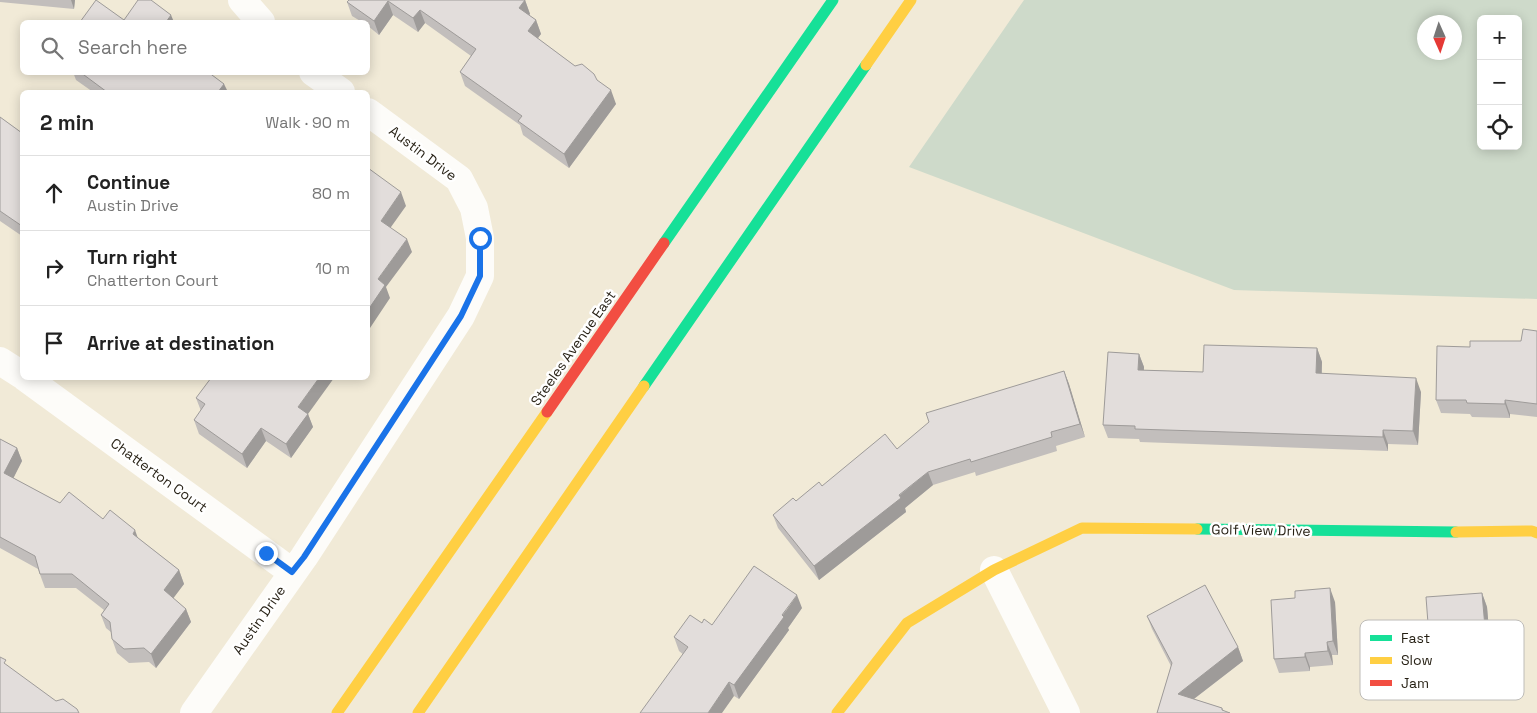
<!DOCTYPE html>
<html lang="en">
<head>
<meta charset="utf-8">
<style>
  :root { --surface:#fff; --page:#f2f2f2; --text:#222; --muted:#767676; --line:#e0e0e0 }
  body { margin:0; font-family:"Space Grotesk",sans-serif; background:var(--page); color:var(--text) }
  .controls { position:absolute; right:15px; top:15px; display:grid; overflow:hidden; border-radius:8px; box-shadow:0 2px 12px #0003 }
  .controls button { width:45px; height:45px; display:grid; place-items:center; padding:0; border:0; border-bottom:1px solid var(--line); background:var(--surface); color:var(--text); font:25px sans-serif }
  .compass { position:absolute; left:1417px; top:15px; width:45px; height:45px; border-radius:50%; background:var(--surface); box-shadow:0 2px 12px #0003; rotate:177deg }
  .stop { position:absolute; width:15px; height:15px; margin:-11px; border:4px solid #1a73e8; border-radius:50%; background:#fff }
  .stop.end { background:#1a73e8; border-color:#fff; box-shadow:0 1px 5px #0008 }
  .list { margin:0; padding:0; list-style:none }
  h2 { display:flex; justify-content:space-between; align-items:center; height:65px; margin:0; padding:0 20px; font-size:21px }
  h2 small { font-size:16px; font-weight:400; color:var(--muted) }
  .list li { display:grid; grid-template-columns:32px 1fr auto; gap:15px; align-items:center; box-sizing:border-box; height:75px; padding:0 20px; border-top:1px solid var(--line) }
  .list b { display:block; font-size:19px; white-space:nowrap }
  .list p { margin:0; font-size:16px; white-space:nowrap; color:var(--muted) }
  .list em { font-size:16px; font-style:normal; color:var(--muted) }
  .icon { flex:none; width:28px; height:28px; fill:none; stroke:currentColor; stroke-width:2; stroke-linecap:round; stroke-linejoin:round }
  .map { position:relative; flex:none; width:1537px; height:713px; overflow:hidden }
  .search { position:absolute; background:var(--surface); box-shadow:0 2px 12px #0003; left:20px; top:20px; width:350px; height:55px; display:flex; align-items:center; gap:12px; box-sizing:border-box; padding:0 18px; border-radius:8px; color:var(--muted); font-size:19px }
  .panel { position:absolute; background:var(--surface); box-shadow:0 2px 12px #0003; left:20px; top:90px; width:350px; height:290px; border-radius:8px }
  .map>svg:first-child { display:block }
  .green { fill:#cedaca; fill-rule:evenodd }
  .lines { fill:none; stroke-linecap:round; stroke-linejoin:round }
  .street { stroke:#fdfcf9; stroke-width:28 }
  .fast { stroke:#16e098; stroke-width:11 }
  .slow { stroke:#ffcf43; stroke-width:11 }
  .jam { stroke:#f24e42; stroke-width:11 }
  .wall { fill:#c2bebc }
  .shaded-wall { fill:#9e9b99 }
  .building { fill:#e2dddb; stroke:#9e9b99 }
  .route { stroke:#1a73e8; stroke-width:6 }
  .labels { text-anchor:middle; dominant-baseline:central; stroke-width:5; stroke-linejoin:round; paint-order:stroke }
  .street-label { font-size:14px; fill:#251f13; stroke:#fff }
  .key { fill:#fff; stroke:#bebcb8; stroke-width:1 }
  .key-label { font-size:14px; fill:#251f13 }
</style>
</head>
<body>
<div class="map">
<svg width="1537" height="713" viewBox="0 0 1537 713">
  <rect width="100%" height="100%" fill="#f1ead7"/>
  <path class="green" d="M1024 0H1537V299L1234 290 909 167ZM1481 19H1518V146H1481ZM1424 22H1454V52H1424Z"/>
  <g class="lines">
    <path class="street" d="M242 0 261 22
      M313 72 341 92
      M0 361 22 375
      M26 378 292 572
      M994 570 1066 713
      M194 713 304 557 461 316 480 276V238L474 208 459 179 368 112"/>
    <path class="fast" d="M664 243 833 0
      M644 386 866 65
      M1197 529 1456 532"/>
    <path class="slow" d="M866 65 911 0
      M1456 532 1532 531 1537 533
      M337 713 547 412
      M418 713 644 386
      M837 713 907 623 994 570 1082 528 1197 529"/>
    <path class="jam" d="M547 412 664 243"/>
  </g>
  <path class="wall" d="M0 0H75L74 9 0 2Z
    M349 0H525L530 14 529 15 536 20 541 34 537 38 575 66 597 80 616 104 569 168 523 135 520 125 465 86 460 72 471 56 425 23 418 32 393 15 379 35 368 26V22H362L352 16 347 2Z
    M73 72H208L228 92H93L76 80Z
    M0 117 22 133V236L0 221Z
    M1537 331V417L1510 414V418L1472 417 1470 414 1441 413 1436 400 1470 347 1521 341Z
    M1317 348 1322 362V374L1421 392 1418 445 1388 444V451L1140 442 1139 439 1108 438 1103 425 1139 354 1144 367V370L1203 372Z
    M1064 371 1069 384 1085 437 1056 446 1057 451 976 476 975 472 933 485 905 508 906 512 819 580 778 528 773 515 822 486 897 449Z
    M196 398 308 414 313 427 291 458 266 441 247 468 199 434 194 420 201 411Z
    M0 439 17 448 22 461 13 478 60 503 103 519 138 538 179 570 184 584 173 598 186 609 191 622 156 668 149 662 129 663 117 653 112 639V633L106 628 101 615 104 610 76 588H45L38 569 0 548Z
    M1482 593 1487 607 1492 664H1487L1488 672 1436 676 1431 663Z
    M1335 602 1338 655H1332L1333 665 1310 667V671L1279 673 1274 659Z
    M802 608 788 628 789 630 739 699 734 696 679 651 674 637 712 625Z
    M1147 616 1238 647 1243 661 1194 699 1222 708 1224 711 1157 713 1171 666 1152 629Z"/>
  <path class="shaded-wall" d="M71 0H75L74 9Z
    M525 0 530 14 524 22 519 8Z
    M388 1 393 15 379 35 374 21Z
    M420 10 425 23 418 32 413 18Z
    M171 15 174 22H166Z
    M536 20 541 34 533 45 528 31Z
    M224 84 228 92H218Z
    M611 90 616 104 569 168 564 154Z
    M401 192 406 206 386 234 381 221Z
    M407 239 412 252 386 287 390 298 368 331V310L378 279Z
    M1317 348 1322 362 1321 387 1316 373Z
    M1139 354 1144 367 1143 383 1138 370Z
    M1064 371 1069 384 1085 437 1080 424Z
    M319 378H334L308 414 313 427 291 458 286 444 298 407Z
    M1416 378 1421 392 1418 445 1413 431Z
    M1505 400 1510 414V418L1505 404Z
    M261 428 266 441 247 468 242 454Z
    M1383 430 1388 444V451L1383 437Z
    M17 448 22 461 9 487 4 473Z
    M928 472 933 485 905 508 906 512 819 580 814 566Z
    M135 530 140 544 133 534Z
    M179 570 184 584 169 604 164 590Z
    M1330 588 1335 602 1338 655 1333 641Z
    M1482 593 1487 607 1492 664 1487 650Z
    M797 595 802 608 788 628 789 630 739 699 734 685Z
    M186 609 191 622 156 668 151 654Z
    M1327 642 1332 655 1333 665 1328 651Z
    M1238 647 1243 661 1182 708 1178 694Z
    M1482 651 1487 664 1488 672 1483 658Z
    M1305 653 1310 667V671L1305 657Z
    M729 682 734 696 722 713H708Z"/>
  <path class="building" d="M96 0 124 20 138 0H151L171 15 166 22H80Z
    M349 0H525L519 8 536 20 528 31 575 66 582 64 594 74 597 80 611 90 564 154 518 121 522 116 460 72 476 49 420 10 413 18 388 1 374 21 347 2Z
    M80 72H208L224 84 218 92H107Z
    M0 117 22 133V226L0 211Z
    M368 168 401 192 381 221 407 239 378 279 385 285 368 310Z
    M1523 329 1537 331V404L1505 400V404L1467 403 1466 400H1436L1437 346 1470 347V341H1521Z
    M1204 345 1317 348 1316 373 1416 378 1413 431 1383 430V437L1135 429V426L1103 425 1108 352 1139 354 1138 370 1203 372Z
    M1064 371 1080 424 1051 432 1052 437 971 462 970 459 928 472 899 495 901 498 814 566 773 515 793 498 796 501 819 482 822 486 885 434 897 449 929 422 926 413Z
    M211 378H319L298 407 308 414 286 444 261 428 242 454 194 420 205 404 196 398Z
    M0 439 17 448 4 473 60 503 69 492 103 519 110 510 135 530 133 534 179 570 164 590 186 609 151 654 144 648 124 649 112 639 110 622 101 615 109 604 72 574H40L35 556 0 537Z
    M754 566 797 595 782 615 784 617 734 685 729 682 708 713H640L688 647 674 637 690 615 702 623 704 619 712 625Z
    M1205 585 1238 647 1178 694 1222 708V710L1230 713H1157L1172 663 1147 616Z
    M1330 588 1333 641 1327 642 1328 651 1305 653V657L1274 659 1271 600 1295 598V591Z
    M1482 593 1487 650 1482 651 1483 658 1431 663 1426 597Z
    M0 657 6 660 4 663 56 701 63 699 77 709 79 713H0Z"/>
  <g class="lines">
    <path class="route" d="M266 553 292 572 304 557 461 316 480 276V238"/>
  </g>
  <g class="labels">
    <g class="street-label">
      <text transform="translate(423 153) rotate(37)">Austin Drive</text>
      <text transform="translate(573 348) rotate(-55)">Steeles Avenue East</text>
      <text transform="translate(159 475) rotate(36)">Chatterton Court</text>
      <text transform="translate(1261 530) rotate(1)">Golf View Drive</text>
      <text transform="translate(259 620) rotate(-55)">Austin Drive</text>
    </g>
  </g>
  <rect x="1360" y="620" width="164" height="80" rx="8" class="key"/>
  <rect x="1370" y="635" width="22" height="6" fill="#16e098"/>
  <rect x="1370" y="657" width="22" height="7" fill="#ffcf43"/>
  <rect x="1370" y="680" width="22" height="6" fill="#f24e42"/>
  <g class="key-label">
    <text x="1401" y="643">Fast</text>
    <text x="1401" y="665">Slow</text>
    <text x="1401" y="688">Jam</text>
  </g>
</svg>
<div class="controls">
<button>+</button>
<button>−</button>
<button><svg class="icon" aria-label="locate" viewBox="0 0 24 24"><circle cx="12" cy="12" r="6"/><path d="M12 2v4M12 18v4M2 12h4M18 12h4"/></svg></button>
</div>
<svg class="compass" viewBox="-18 -18 36 36"><path d="M0-13l5 13h-10z" fill="#e53935"/><path d="M0 13l5-13h-10z" fill="#767676"/></svg>
<div class="stop" style="left:480px;top:238px"></div>
<div class="stop end" style="left:266px;top:553px"></div>
<div class="search"><svg class="icon" aria-label="search" viewBox="0 0 24 24"><circle cx="10" cy="10" r="6"/><path d="M15 15l6 6"/></svg>Search here</div>
<section class="panel">
<h2>2 min<small>Walk · 90 m</small></h2>
<ul class="list">
<li><svg class="icon" aria-label="ahead" viewBox="0 0 24 24"><path d="M12 20V5M6 11l6-6 6 6"/></svg><div><b>Continue</b><p>Austin Drive</p></div><em>80 m</em></li>
<li><svg class="icon" aria-label="right" viewBox="0 0 24 24"><path d="M7 20v-9h11M14 6l5 5-5 5"/></svg><div><b>Turn right</b><p>Chatterton Court</p></div><em>10 m</em></li>
<li><svg class="icon" aria-label="arrive" viewBox="0 0 24 24"><path d="M6 21V4h12l-3 4 3 4H6"/></svg><div><b>Arrive at destination</b></div></li>
</ul>
</section>
</div>
</body>
</html>
